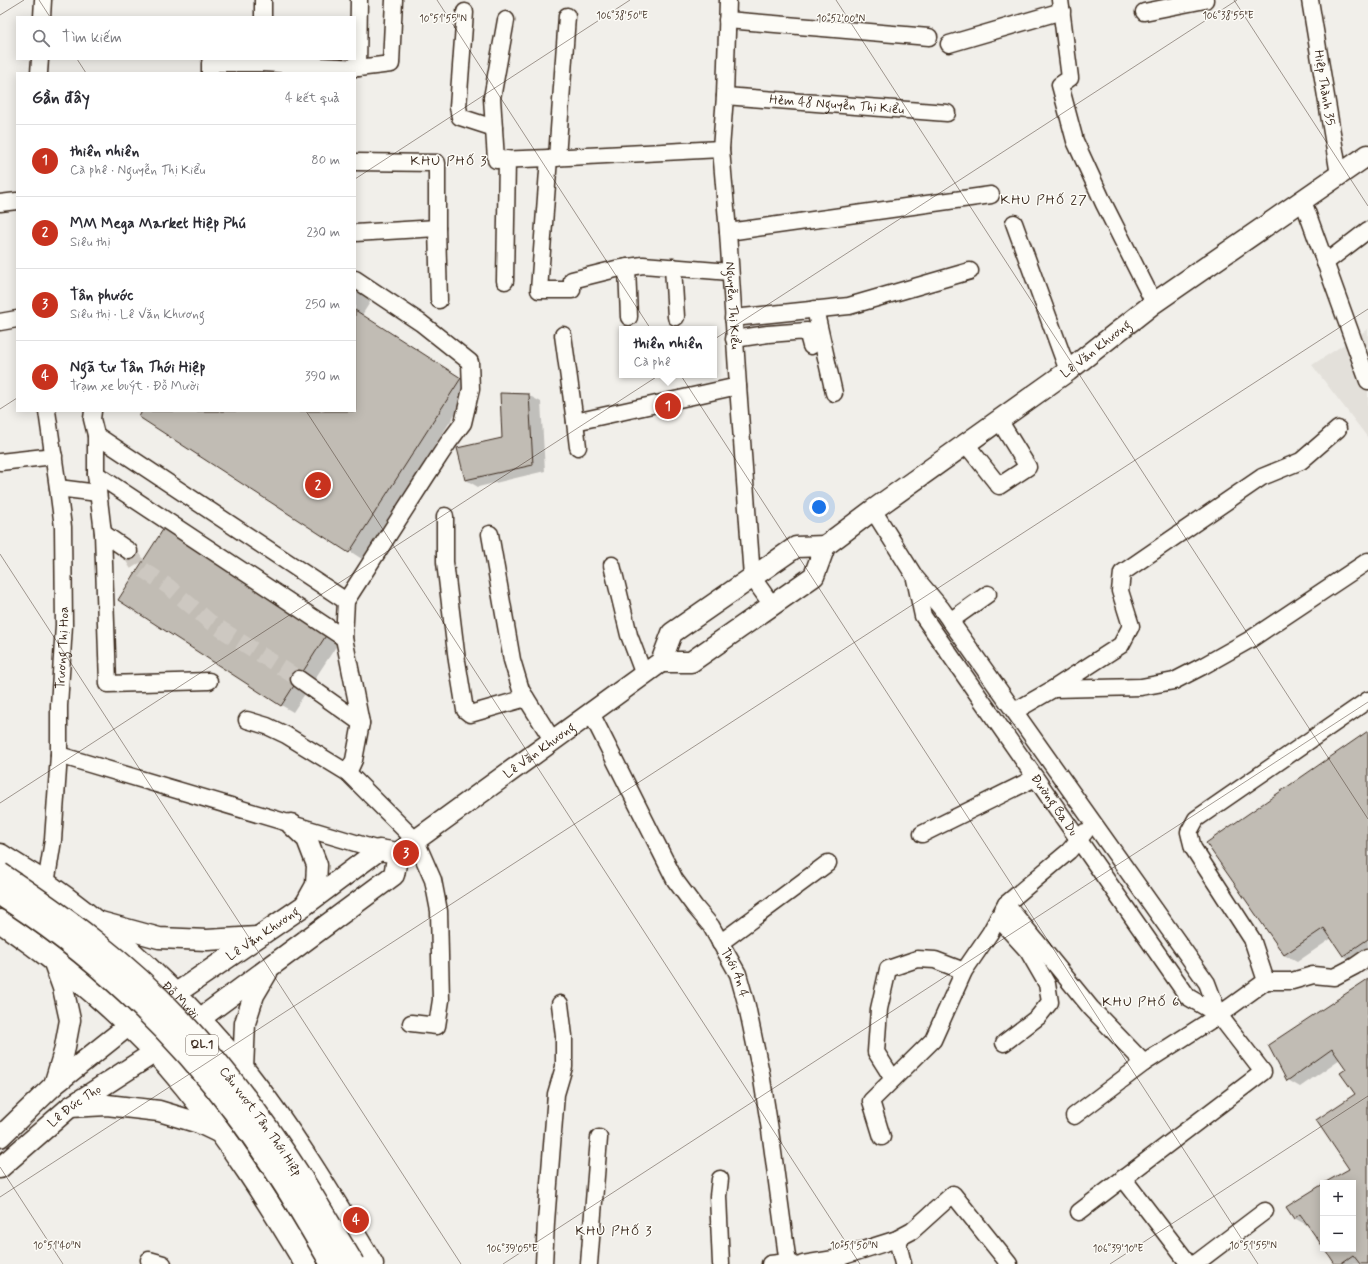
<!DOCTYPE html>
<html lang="vi">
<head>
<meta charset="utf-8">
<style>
  :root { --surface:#fff; --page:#f7f7f7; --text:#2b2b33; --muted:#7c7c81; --line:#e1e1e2; --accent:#c8321e }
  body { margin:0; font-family:Mynerve,sans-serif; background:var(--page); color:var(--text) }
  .controls { position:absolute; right:12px; bottom:12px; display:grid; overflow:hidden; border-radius:0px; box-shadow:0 2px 10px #0003 }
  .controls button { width:36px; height:36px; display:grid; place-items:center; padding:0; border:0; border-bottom:1px solid var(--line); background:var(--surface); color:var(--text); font:20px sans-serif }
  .you { position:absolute; left:819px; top:507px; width:14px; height:14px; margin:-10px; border:3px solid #fff; border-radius:50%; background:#1a73e8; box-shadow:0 0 0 6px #1a73e833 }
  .badge { display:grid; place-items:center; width:26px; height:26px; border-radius:50%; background:var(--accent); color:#fff; font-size:13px; font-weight:700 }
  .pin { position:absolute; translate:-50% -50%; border:2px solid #fff; box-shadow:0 1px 4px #0006 }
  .popup { position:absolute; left:619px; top:326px; width:98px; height:52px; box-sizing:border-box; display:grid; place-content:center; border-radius:0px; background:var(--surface); filter:drop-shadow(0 1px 3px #0005); font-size:13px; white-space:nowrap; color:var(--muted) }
  .popup b { font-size:15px; color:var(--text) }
  .popup::after { content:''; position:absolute; left:50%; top:100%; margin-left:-8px; border:8px solid transparent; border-top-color:var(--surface) }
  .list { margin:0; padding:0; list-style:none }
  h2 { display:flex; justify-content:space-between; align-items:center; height:52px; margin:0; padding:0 16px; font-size:17px }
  h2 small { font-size:13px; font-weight:400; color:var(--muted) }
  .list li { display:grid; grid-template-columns:26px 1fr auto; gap:12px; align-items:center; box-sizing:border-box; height:72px; padding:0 16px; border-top:1px solid var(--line) }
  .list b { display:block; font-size:15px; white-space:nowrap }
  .list p { margin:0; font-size:13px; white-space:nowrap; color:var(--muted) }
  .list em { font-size:13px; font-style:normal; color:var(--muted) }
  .icon { flex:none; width:22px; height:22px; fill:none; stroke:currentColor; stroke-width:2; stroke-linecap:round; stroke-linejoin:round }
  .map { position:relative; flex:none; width:1368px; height:1264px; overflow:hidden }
  .search { position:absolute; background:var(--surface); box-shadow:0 2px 10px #0003; left:16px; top:16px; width:340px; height:44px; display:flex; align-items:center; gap:10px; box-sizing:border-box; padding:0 14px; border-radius:0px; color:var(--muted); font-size:15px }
  .panel { position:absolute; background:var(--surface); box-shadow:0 2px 10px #0003; left:16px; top:72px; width:340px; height:340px; border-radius:0px }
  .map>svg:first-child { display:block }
  .built { fill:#e3e0da }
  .shadow { fill:#0003 }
  .building { fill:#c1bcb4; stroke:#3b2a1e }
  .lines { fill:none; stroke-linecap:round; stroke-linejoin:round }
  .minor-tunnel { stroke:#cdc8c1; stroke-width:16; stroke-dasharray:16 8; stroke-linecap:butt }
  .minor-casing { stroke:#3b2a1e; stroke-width:19 }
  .major-casing { stroke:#3b2a1e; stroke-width:23 }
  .highway-casing { stroke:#3b2a1e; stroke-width:25 }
  .minor { stroke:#fdfcf7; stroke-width:16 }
  .major { stroke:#fdfcf7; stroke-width:20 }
  .highway { stroke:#fdfcf7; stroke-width:22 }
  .highway-bridge-casing { stroke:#3b2a1e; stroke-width:25; stroke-linecap:butt }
  .highway-bridge { stroke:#fdfcf7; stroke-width:22 }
  .ticks { fill:none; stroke:#3b2a1e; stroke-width:1; stroke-opacity:0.45 }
  .labels { text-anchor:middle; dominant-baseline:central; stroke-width:3; stroke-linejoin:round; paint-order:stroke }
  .shield { fill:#fdfcf7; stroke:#75695f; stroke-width:1 }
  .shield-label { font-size:12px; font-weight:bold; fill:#3b2a1e }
  .street-label { font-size:13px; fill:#3b2a1e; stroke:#fdfcf7 }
  .neighbourhood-label { font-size:14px; letter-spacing:1px; fill:#3b2a1e; stroke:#fdfcf7 }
  .ticks-label { font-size:10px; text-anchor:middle; fill:#3b2a1e; stroke:#fdfcf7; stroke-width:3; stroke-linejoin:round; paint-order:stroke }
</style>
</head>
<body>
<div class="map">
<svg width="1368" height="1264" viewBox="0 0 1368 1264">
  <rect width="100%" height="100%" fill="#f1efea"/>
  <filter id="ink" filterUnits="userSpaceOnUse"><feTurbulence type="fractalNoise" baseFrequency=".025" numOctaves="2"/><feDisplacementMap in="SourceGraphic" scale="8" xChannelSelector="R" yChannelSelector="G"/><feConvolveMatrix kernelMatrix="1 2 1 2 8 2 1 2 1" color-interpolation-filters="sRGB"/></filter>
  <g filter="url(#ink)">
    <path class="built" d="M1368 329V438L1312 365Z"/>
    <path class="shadow" d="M355 284 374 296 362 315 473 386 362 559 140 416 144 411H355Z
      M528 395 541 402 545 471 478 487 466 480 503 439Z
      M164 530 339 642 293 712 281 705Z
      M1368 732V955L1356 963 1344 956 1332 938 1297 962 1284 955Z
      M1368 981V1264H1336L1326 1249H1353V1183H1327L1350 1169 1356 1095 1347 1069 1340 1059 1300 1087 1288 1080Z
      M1323 1186V1245L1308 1224 1307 1225 1294 1218Z"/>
    <path class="building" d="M355 310 461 378 349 553 139 417 142 411H355Z
      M500 393 529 394 533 465 465 480 457 448 502 438Z
      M164 528 327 634 281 706 118 600Z
      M1368 731V939L1343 956 1324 928 1284 955 1206 843Z
      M1368 979V1264H1360L1353 1255 1340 1264H1335L1325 1249H1353V1183H1324L1349 1169 1316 1120 1355 1094 1340 1073 1346 1069 1332 1049 1287 1081 1268 1045Z
      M1323 1184V1247L1300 1214 1294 1219 1286 1207Z"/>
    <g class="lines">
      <path class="minor-tunnel" d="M129 551 139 567 169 587 210 622 299 679"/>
      <g class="minor-casing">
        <g id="minor">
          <path id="s1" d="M728 0 725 96 721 149 728 232 738 386 752 577 772 605"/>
          <path d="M1060 0 1070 78 1060 85 1075 141 1104 204 1154 303"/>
          <path id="s2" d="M1310 0 1339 175"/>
          <path d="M465 12 458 107 460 117 494 128"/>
          <path d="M1144 12 1205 0"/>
          <path d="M42 17 43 0"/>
          <path d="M263 17V0"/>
          <path d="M506 20 492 98 496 160 549 158 721 149"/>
          <path d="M727 20 929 37"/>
          <path d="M949 44 1062 11"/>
          <path d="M358 68 359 0"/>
          <path d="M39 73 40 59"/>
          <path d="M210 73V63H260L358 68 391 64 394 0"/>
          <path id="s3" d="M725 96 947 113"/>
          <path d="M549 158 539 290H572V280L616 269 643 265 730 272"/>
          <path d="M557 158 567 16"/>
          <path d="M355 162 437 163V228L439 300"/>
          <path d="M1303 201 1368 381"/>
          <path d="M0 203 17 201"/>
          <path d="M1014 223 1068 371"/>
          <path d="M728 232 991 195"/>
          <path d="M355 233 437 228"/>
          <path d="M1325 263 1368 230"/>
          <path d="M627 267 629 317"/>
          <path d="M673 267 676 317"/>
          <path d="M505 281 507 159"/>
          <path d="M815 309 834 393"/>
          <path d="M733 318 849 306 970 271"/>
          <path d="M0 322 17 319"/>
          <path d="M563 335 575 422 738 386"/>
          <path d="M734 339 768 334 807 331 811 346"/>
          <path d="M93 411 92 419 96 435V474L103 533 108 684 209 681"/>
          <path d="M575 422 578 447"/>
          <path d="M96 435 346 601"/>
          <path d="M966 444 999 486 1028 467 999 420"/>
          <path d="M0 462 54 456"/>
          <path d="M96 474 344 638"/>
          <path d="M58 488 98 493"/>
          <path d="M873 510 915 577 941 608 1207 983 1219 1015 1263 1072 1079 1212"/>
          <path d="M445 516V562L457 661 465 710 470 714 526 698"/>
          <path d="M103 533 129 551"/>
          <path d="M490 534 512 660 521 690 553 741"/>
          <path d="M612 565 629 635 644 675"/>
          <path id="s4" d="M915 579 923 616 1188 997 1219 1015"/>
          <path d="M950 621 988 594"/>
          <path d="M299 679 361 723"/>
          <path d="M1053 689 1141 687 1174 681 1203 666 1251 639 1368 561"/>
          <path d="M1015 711 1053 689 1121 645 1131 626 1120 591 1122 573 1262 477 1301 461 1338 429"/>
          <path id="s5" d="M591 713 675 880 695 907 711 926 738 974 747 1006 761 1073 770 1130 788 1264"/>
          <path d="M247 720 267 726 286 735 348 773 416 841 433 880 439 911 441 1000 437 1026 411 1023"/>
          <path d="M59 755 379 850"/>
          <path d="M348 773 354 760 361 723 344 638 346 601 427 475 448 443 463 423 471 389 470 362 421 323 355 279"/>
          <path d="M922 834 1035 778"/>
          <path id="s6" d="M46 884 53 840 59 755V706L64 625 63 527 58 488 47 411"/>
          <path d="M1006 904 1091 1008 1144 1063 1219 1015 1266 981 1252 939 1193 848 1189 832 1196 819 1368 700"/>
          <path d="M998 918 1028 951 1047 984 1050 1002 1038 1017 1004 1043"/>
          <path d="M720 943 828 863"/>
          <path d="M1266 981H1292L1313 975 1334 977 1355 966 1368 957"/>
          <path d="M893 1079 876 1052 879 1009 888 969 917 959 935 960 964 971"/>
          <path d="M1074 1116 1144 1063"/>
          <path d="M882 1137 871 1101 933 1040 964 971 990 933 1006 904 1069 851 1085 832"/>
          <path d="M1123 1178 1189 1264"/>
          <path d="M720 1179 718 1196 721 1264"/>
          <path d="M897 1239 903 1264"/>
          <path d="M149 1260 163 1264"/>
          <path d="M544 1264 546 1222 556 1094 564 1067V1036L560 1004"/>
          <path d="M589 1264 599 1138"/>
          <path d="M770 1264 788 1262 793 1264"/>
          <path d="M803 1264 834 1259 897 1239 912 1231 953 1194 1009 1264"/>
          <path d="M1195 1264 1265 1211"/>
        </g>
      </g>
      <g class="major-casing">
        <g id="major">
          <path id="s7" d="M661 662H691L814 576 825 546 873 510 1068 371 1154 303 1368 155"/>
          <path d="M291 824 307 839 317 865 316 885 306 903"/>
          <path d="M93 920 159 938 207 940 257 937"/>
          <path d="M53 960 63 988 70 1020 64 1052 54 1085"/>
          <path d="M243 1069 245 1023 254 995 267 973"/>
          <path d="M70 1107 107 1105 159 1111 199 1123 224 1135"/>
          <path id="s8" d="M0 1137 54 1085 128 1026 305 905 379 850 398 853 661 662 672 633 796 547 825 546"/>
          <path id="s9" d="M0 1168 70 1107 155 1052 394 875 398 853"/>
        </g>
      </g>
      <g class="highway-casing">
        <g id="highway">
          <path id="s10" d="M0 855C15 865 31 874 46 884 104 924 160 977 208 1029 220 1043 233 1056 244 1070 292 1131 332 1198 372 1264"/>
          <path d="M0 921C67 967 134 1023 185 1086 231 1142 269 1202 306 1264"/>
        </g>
      </g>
      <use href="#minor" class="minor"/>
      <use href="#major" class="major"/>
      <use href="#highway" class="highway"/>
      <g class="highway-bridge-casing">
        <g id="highway-bridge">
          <path id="s11" d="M0 874C63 916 126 962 178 1018 225 1068 266 1124 303 1181 320 1208 336 1236 353 1264"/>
          <path d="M0 894C89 950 171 1027 234 1111 271 1159 302 1212 332 1264"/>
        </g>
      </g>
      <use href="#highway-bridge" class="highway-bridge"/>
    </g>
  </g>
  <path class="ticks" d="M39 0 50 17M437 0 1258 1264M836 0 1368 819M1234 0 1368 206M0 15 24 0M77 59 86 73M355 179 630 0M0 409 17 398M306 411 860 1264M0 554 461 1264M0 803 1237 0M0 1167 63 1264M0 1197 1368 309M503 1264 1368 702M1110 1264 1368 1096"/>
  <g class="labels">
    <rect class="shield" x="186" y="1035" width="32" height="20" rx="3"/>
    <g class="shield-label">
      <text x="202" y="1045">QL.1</text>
    </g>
    <g class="street-label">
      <text stroke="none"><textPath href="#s2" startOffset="89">Hiệp Thành 35</textPath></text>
      <text stroke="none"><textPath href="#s3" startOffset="112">Hẻm 48 Nguyễn Thị Kiểu</textPath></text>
      <text stroke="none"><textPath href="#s1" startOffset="306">Nguyễn Thị Kiểu</textPath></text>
      <text stroke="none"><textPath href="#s7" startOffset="547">Lê Văn Khương</textPath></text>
      <text stroke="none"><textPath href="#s6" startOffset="237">Trương Thị Hoa</textPath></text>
      <text stroke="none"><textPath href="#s8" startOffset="670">Lê Văn Khương</textPath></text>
      <text stroke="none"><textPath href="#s4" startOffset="268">Đường Ba Du</textPath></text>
      <text stroke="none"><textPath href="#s8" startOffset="333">Lê Văn Khương</textPath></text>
      <text stroke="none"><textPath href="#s5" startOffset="298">Thới An 4</textPath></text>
      <text stroke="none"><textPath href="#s10" startOffset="232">Đỗ Mười</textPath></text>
      <text stroke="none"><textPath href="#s9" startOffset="97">Lê Đức Thọ</textPath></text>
      <text stroke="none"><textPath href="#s11" startOffset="362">Cầu vượt Tân Thới Hiệp</textPath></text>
    </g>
    <g class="neighbourhood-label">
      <text x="449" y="161">KHU PHỐ 3</text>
      <text x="1044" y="200">KHU PHỐ 27</text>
      <text x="1141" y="1002">KHU PHỐ 6</text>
      <text x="614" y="1231">KHU PHỐ 3</text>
    </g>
  </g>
  <g class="ticks-label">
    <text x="622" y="19">106°38'50"E</text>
    <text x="1228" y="19">106°38'55"E</text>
    <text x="443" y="22">10°51'55"N</text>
    <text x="841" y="22">10°52'00"N</text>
    <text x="57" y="1249">10°51'40"N</text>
    <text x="854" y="1249">10°51'50"N</text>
    <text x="1253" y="1249">10°51'55"N</text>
    <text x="512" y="1252">106°39'05"E</text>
    <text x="1118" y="1252">106°39'10"E</text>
  </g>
</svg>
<div class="controls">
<button>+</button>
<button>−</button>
</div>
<div class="you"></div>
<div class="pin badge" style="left:668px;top:406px">1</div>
<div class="popup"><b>thiên nhiên</b>Cà phê</div>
<div class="pin badge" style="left:318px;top:485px">2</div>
<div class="pin badge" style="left:406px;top:853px">3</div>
<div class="pin badge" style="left:356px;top:1220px">4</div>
<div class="search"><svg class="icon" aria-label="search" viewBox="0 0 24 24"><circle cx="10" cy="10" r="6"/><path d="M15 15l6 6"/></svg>Tìm kiếm</div>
<section class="panel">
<h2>Gần đây<small>4 kết quả</small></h2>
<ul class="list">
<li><span class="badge">1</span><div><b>thiên nhiên</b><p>Cà phê · Nguyễn Thị Kiểu</p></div><em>80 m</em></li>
<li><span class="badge">2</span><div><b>MM Mega Market Hiệp Phú</b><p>Siêu thị</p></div><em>230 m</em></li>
<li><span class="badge">3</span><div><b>Tân phước</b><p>Siêu thị · Lê Văn Khương</p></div><em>250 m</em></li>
<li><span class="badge">4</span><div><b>Ngã tư Tân Thới Hiệp</b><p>Trạm xe buýt · Đỗ Mười</p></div><em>390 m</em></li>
</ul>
</section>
</div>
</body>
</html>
